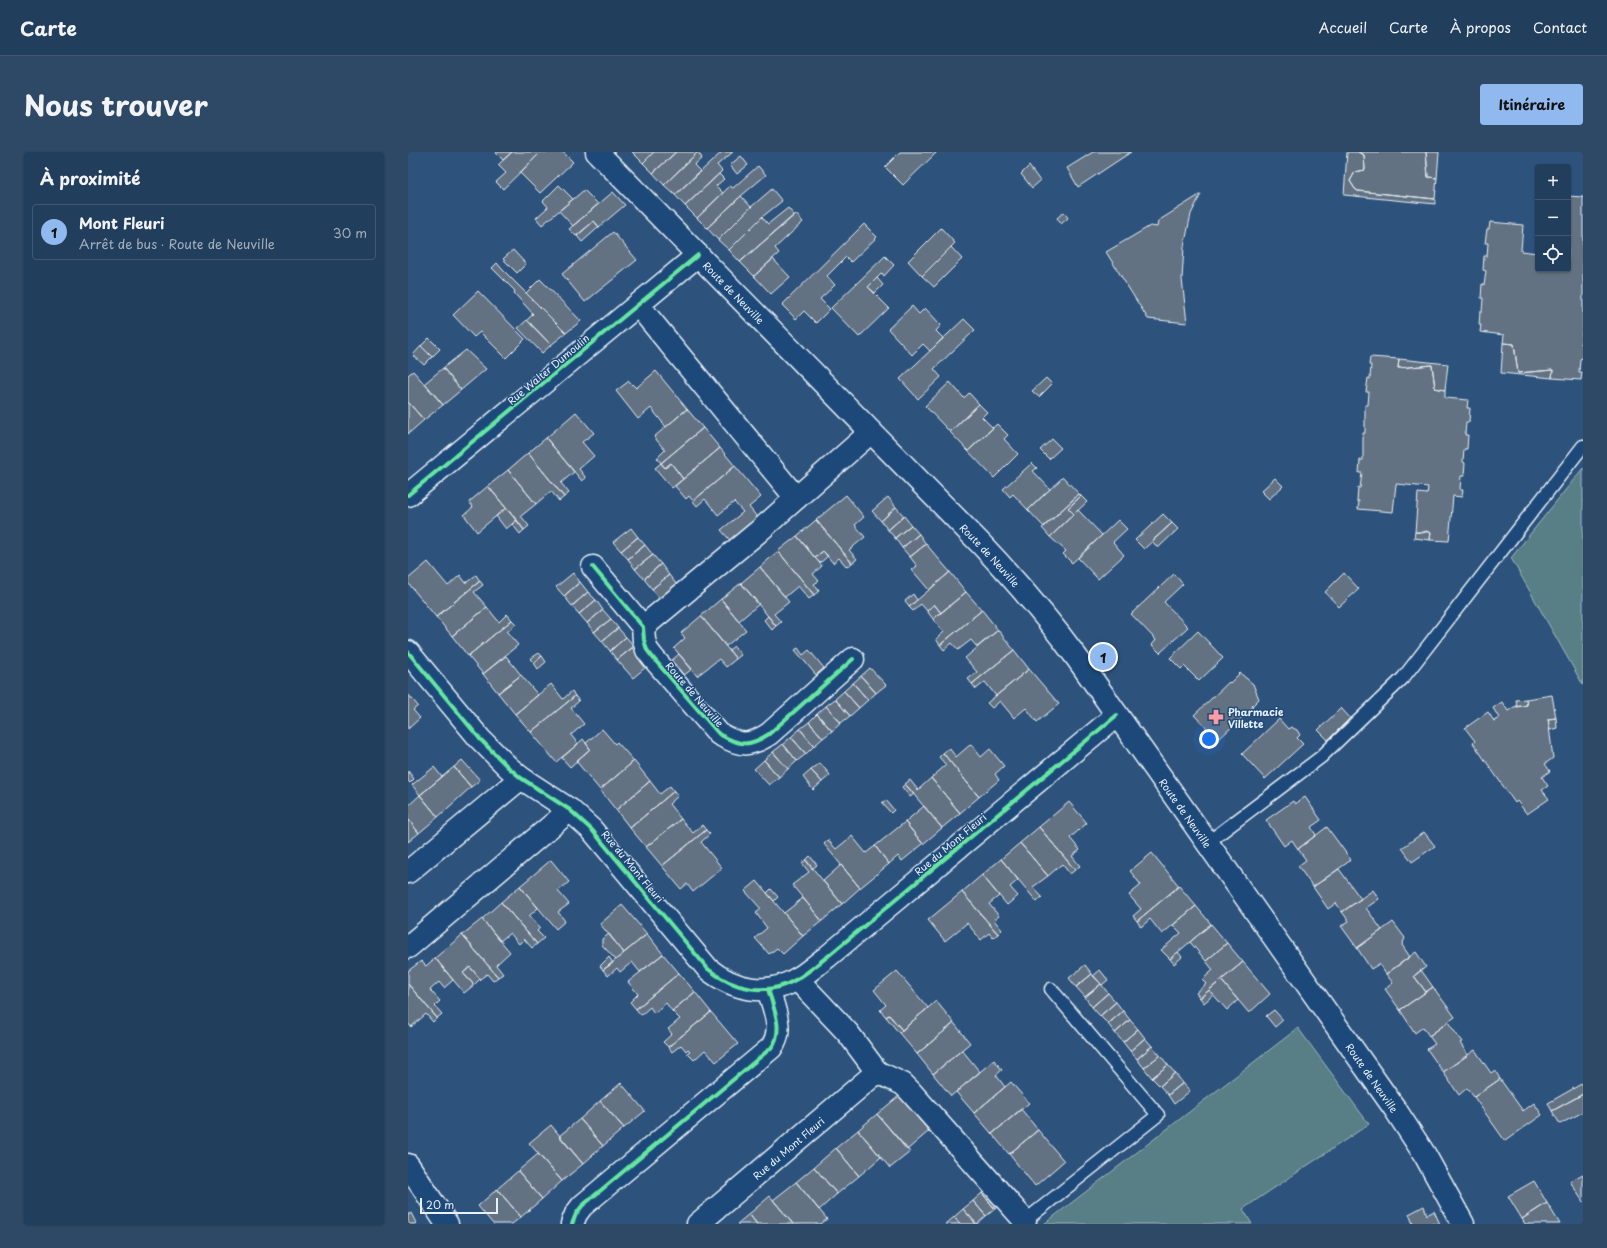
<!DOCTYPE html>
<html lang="fr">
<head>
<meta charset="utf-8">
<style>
  :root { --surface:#223e5d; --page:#2e4966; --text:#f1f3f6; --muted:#a2aebc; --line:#3f5772; --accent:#90b9f0 }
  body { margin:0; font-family:"Playpen Sans",sans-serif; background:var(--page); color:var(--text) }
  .controls { position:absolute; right:12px; top:12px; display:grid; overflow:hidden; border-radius:4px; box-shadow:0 1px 3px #0004 }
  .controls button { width:36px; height:36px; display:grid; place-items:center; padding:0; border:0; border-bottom:1px solid var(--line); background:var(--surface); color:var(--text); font:20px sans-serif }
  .scale { position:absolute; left:12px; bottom:10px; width:78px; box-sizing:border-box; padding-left:4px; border:2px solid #e8f1f8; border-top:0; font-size:11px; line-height:14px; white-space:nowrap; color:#e8f1f8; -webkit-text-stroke:3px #1f4a7a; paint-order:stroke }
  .you { position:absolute; left:801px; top:587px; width:14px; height:14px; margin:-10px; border:3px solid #fff; border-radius:50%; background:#1a73e8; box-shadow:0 0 0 6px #1a73e833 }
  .badge { display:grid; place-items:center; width:26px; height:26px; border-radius:50%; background:var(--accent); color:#111; font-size:13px; font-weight:700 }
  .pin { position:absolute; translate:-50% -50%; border:2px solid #fff; box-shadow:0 1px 4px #0006 }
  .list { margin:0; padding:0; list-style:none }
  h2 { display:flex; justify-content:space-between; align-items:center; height:52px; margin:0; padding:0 16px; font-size:17px }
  h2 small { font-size:13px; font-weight:400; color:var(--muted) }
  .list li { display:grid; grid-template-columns:26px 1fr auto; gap:12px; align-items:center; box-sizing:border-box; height:56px; margin:0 8px 8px; padding:0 8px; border:1px solid var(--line); border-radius:4px }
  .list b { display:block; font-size:15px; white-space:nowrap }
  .list p { margin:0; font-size:13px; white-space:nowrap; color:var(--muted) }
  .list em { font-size:13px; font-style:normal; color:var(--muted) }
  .icon { flex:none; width:22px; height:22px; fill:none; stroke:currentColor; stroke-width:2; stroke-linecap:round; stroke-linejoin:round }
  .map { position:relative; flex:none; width:1175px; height:1072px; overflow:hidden; border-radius:4px }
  header { display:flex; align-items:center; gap:24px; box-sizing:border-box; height:56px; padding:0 20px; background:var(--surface); border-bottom:1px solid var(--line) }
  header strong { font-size:19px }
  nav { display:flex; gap:22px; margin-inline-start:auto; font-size:14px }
  .intro { display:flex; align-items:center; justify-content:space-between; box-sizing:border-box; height:96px; padding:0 24px }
  h1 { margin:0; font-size:28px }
  .button { padding:10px 18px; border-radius:4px; background:var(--accent); color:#111; font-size:14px; font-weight:700 }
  main { display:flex; gap:24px; padding:0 24px }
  aside { flex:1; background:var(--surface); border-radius:4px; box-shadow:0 1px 3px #0004 }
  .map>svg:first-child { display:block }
  .green { fill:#597f85; stroke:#a0b8be }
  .building { fill:#637282; stroke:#e8f1f8 }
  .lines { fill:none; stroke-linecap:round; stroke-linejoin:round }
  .service-casing { stroke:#e8f1f8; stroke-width:15 }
  .minor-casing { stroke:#e8f1f8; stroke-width:25 }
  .secondary-casing { stroke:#e8f1f8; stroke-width:25 }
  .service { stroke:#1f4a7a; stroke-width:12 }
  .minor { stroke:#1f4a7a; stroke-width:22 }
  .secondary { stroke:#1f4a7a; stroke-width:22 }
  .cycleway-casing { stroke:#1f4a7a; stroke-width:6 }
  .cycleway { stroke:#66e7a1; stroke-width:4 }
  .labels { text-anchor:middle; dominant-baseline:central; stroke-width:3; stroke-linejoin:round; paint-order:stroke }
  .street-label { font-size:10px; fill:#e8f1f8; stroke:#1f4a7a }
  .poi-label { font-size:10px; font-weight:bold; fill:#e8f1f8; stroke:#1f4a7a; text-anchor:start }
</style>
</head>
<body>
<header>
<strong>Carte</strong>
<nav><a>Accueil</a><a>Carte</a><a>À propos</a><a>Contact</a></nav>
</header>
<div class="intro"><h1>Nous trouver</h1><a class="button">Itinéraire</a></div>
<main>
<aside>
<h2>À proximité<small></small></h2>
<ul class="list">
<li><span class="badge">1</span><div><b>Mont Fleuri</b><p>Arrêt de bus · Route de Neuville</p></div><em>30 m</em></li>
</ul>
</aside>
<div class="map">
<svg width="1175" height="1072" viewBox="0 0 1175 1072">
  <rect width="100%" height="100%" fill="#2d527c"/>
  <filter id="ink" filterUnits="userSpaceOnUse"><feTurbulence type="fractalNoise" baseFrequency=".025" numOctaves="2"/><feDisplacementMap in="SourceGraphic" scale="8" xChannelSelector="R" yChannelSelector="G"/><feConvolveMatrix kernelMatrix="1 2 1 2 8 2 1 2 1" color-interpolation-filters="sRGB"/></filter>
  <g filter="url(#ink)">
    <path class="green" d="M1175 316V533L1103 406Z
      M890 876 961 972 835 1057 844 1072H636Z"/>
    <path class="building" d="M87 0H104L95 8Z
      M104 0H133L95 37 88 30 98 21 90 13Z
      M133 0H155L165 10 132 41 112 21Z
      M224 0H246L235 11Z
      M246 0H268L245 21 235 11Z
      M268 0H290L256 33 245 21Z
      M290 0 294 6 286 13 292 19 267 43 256 33Z
      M314 0H325L309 13 314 19 277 54 267 43Z
      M492 0H529L495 33 477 15Z
      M685 0H723L670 35 659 16Z
      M939 0H950L956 3 957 18 947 20 942 29 947 37 950 39 1027 47V52L936 43Z
      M950 0H1018L1020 25 1029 26 1027 47 950 39 947 37 942 29 947 20 957 18 956 3Z
      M1018 0H1031L1029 26 1020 25Z
      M333 4 340 13 329 22 322 13Z
      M350 14 358 23 333 44 299 76 289 66 322 34 325 36Z
      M621 14 632 29 624 36 613 22Z
      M311 22 316 27 308 34 315 41 289 66 277 54Z
      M151 33 165 47 134 73 128 66 140 55 135 49Z
      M364 37 374 49 354 65 321 98 310 88 343 55Z
      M176 38 190 52 165 74 151 59Z
      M205 40 217 53 191 75 186 69 168 84 161 77Z
      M793 42 783 62 776 95 774 127 779 171 740 167 698 100 742 74 749 75 750 69Z
      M333 44 343 55 310 88 299 76Z
      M1160 44 1175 45V179H1174L1173 192H1175V206L1172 207 1171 220H1174L1173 228 1144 226 1145 218 1110 221 1106 192 1095 191 1096 183 1072 180 1073 173H1071L1072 160H1074L1075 146H1073L1074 132 1076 133 1078 119 1075 118 1076 104H1079L1080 91H1077L1079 77H1081L1082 70 1115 73 1113 99 1130 101V117H1160Z
      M380 56 386 63 332 110 321 98 354 65 360 72Z
      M656 60 660 66 653 72 649 66Z
      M388 62 395 70 367 96 371 101 346 124 332 110Z
      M186 69 191 75 174 90 169 84Z
      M456 72 469 85 443 110 438 105 419 124 427 133 412 147 422 157 408 171 396 159 388 167 374 153Z
      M533 76 547 91 514 124 500 109Z
      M205 80 229 108 177 150 154 122Z
      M543 95 554 107 526 135 514 124Z
      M105 98 118 112 109 121 95 107Z
      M477 104 486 113 476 124 474 121 460 135 481 156 451 185 423 156Z
      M365 107 382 125 363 142 346 124Z
      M89 111 94 117 158 181 143 193 119 168 125 162 106 141 107 139 84 116Z
      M469 126 475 133 467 141 460 135Z
      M132 127 173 169 158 181 118 141Z
      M70 139 117 187 98 206 72 180 66 185 45 163Z
      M504 154 511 162 517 156 533 173 528 179 535 186 522 199 515 192 504 203 480 177Z
      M556 167 567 178 526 217 533 225 510 247 492 227Z
      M119 168 143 193 134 201 110 176Z
      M21 186 32 197 24 205 13 194Z
      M1095 191 1106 192 1110 221 1145 218 1144 226 1093 221Z
      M13 194 24 205 16 213 5 203Z
      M58 198 78 217 53 238 35 216Z
      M962 205 991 207 990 216 1024 213 1027 236 1037 238V246L1060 248 1059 256H1062L1061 270H1058L1057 283H1060L1059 297H1056L1055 310 1057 311 1056 324H1053L1052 338H1055L1054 345 1045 344 1041 389 1022 388 1023 380H1007L1010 341 1019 342 1020 335 988 332 985 360 950 357 951 349H949L950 335 952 336 954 321H951L952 308H955V281H957V253H960L961 240H958L960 226 962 227 963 213H961Z
      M991 207 1040 212 1037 238 1027 236 1024 213 990 216Z
      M35 216 53 238 35 253 17 231Z
      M5 219 35 253 16 268 0 250V223Z
      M248 219 279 257 258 275 243 256 230 267 208 239 221 229 228 236Z
      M638 226 644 232 631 245 624 239Z
      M542 230 556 246 561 241 571 252 542 280 517 254Z
      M0 250 16 268 0 282Z
      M571 252 579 260 574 265 585 276 560 299 542 280Z
      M279 257 295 276 253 311 249 306 257 298 246 285Z
      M168 260 186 281 174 290 186 304 171 317 178 326 174 329 138 286Z
      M589 272 600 283 596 287 610 302 586 326 560 299Z
      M295 276 312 296 275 327 263 311 257 316 253 311Z
      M138 286 166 320 153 331 161 341 156 345 120 301Z
      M644 287 653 296 641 307 632 298Z
      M312 296 327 314 285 349 281 344 278 347 267 334Z
      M120 301 156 345 151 349 143 339 128 352 100 318Z
      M253 311 257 316 263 311 275 327 264 336 247 316Z
      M624 311 629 316 625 319 642 337 620 358 605 342 602 345 595 337Z
      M327 314 353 345 341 355 353 370 326 393 313 378 335 360 326 350 310 363 297 347 289 354 285 349Z
      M100 318 128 352 113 364 121 374 116 378 80 334Z
      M655 325 671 342 636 375 620 358Z
      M867 326 875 334 861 347 853 339Z
      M80 334 98 356 69 380 56 363 65 355 61 350Z
      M671 342 673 344 660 356 666 362 642 385 634 376Z
      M438 343 456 365 447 373 457 385 441 398 449 407 444 411 408 368Z
      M673 344 679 350 666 362 660 356Z
      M480 345 488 355 473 369 464 359Z
      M488 355 496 364 480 378 473 369Z
      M98 356 109 368 98 377 88 364Z
      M670 358 694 383 664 411 655 402 658 399 642 385Z
      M755 362 764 371 736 397 727 388Z
      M496 364 503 373 487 386 480 378Z
      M109 368 116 378 112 382 104 372Z
      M408 368 444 411 439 415 431 406 425 411 415 399 407 406 389 384Z
      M710 368 719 377 705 390 716 403 690 427 670 406Z
      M764 371 770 377 750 396 744 389Z
      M503 373 511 382 494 396 487 386Z
      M223 376 230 385 213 399 205 390Z
      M1017 379 1023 380 1022 388 1006 386 1007 380 1016 381Z
      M511 382 518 392 502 405 494 396Z
      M389 384 414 414 405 422 411 429 406 432 411 439 406 443 370 399Z
      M230 385 237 393 220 407 213 399Z
      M518 392 542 420 521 438 504 418 509 414 502 405Z
      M237 393 245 403 227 417 220 407Z
      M370 399 406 443 401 447 390 434 377 445 352 415Z
      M415 399 420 404 412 411 407 406Z
      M245 403 253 412 236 427 227 417Z
      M20 410 40 434 52 423 58 431 68 423 72 429 28 465 0 431V427Z
      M253 412 261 423 244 437 236 427Z
      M352 415 381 450 366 462 373 470 368 474 333 431Z
      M542 420 558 440 533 461 526 452 519 459 513 452 505 459 501 455Z
      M165 421 172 430 156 444 148 435Z
      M936 421 951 437 931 455 917 440Z
      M766 422 775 432 756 450 780 475 752 501 744 493 748 488 723 462Z
      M261 423 269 433 252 447 244 437Z
      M72 429 75 433 66 440 79 455 44 484 28 465Z
      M172 430 180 440 164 454 156 444Z
      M333 431 351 452 331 469 313 447Z
      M180 440 188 448 171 462 164 454Z
      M558 440 574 458 532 493 528 487 536 480 525 467Z
      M505 442 509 448 501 455 497 449Z
      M313 447 338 478 318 494 293 464Z
      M188 448 195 458 179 471 171 462Z
      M526 452 533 461 525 467 519 459Z
      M79 455 91 470 99 462 104 468 60 504 44 484Z
      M195 458 203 467 186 480 179 471Z
      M574 458 590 478 569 495 563 488 550 498 544 491 536 498 532 493Z
      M293 464 328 507 318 515 311 507 289 524 266 496 277 486 273 481Z
      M360 464 368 474 364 478 356 468Z
      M203 467 210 476 194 489 186 480Z
      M104 468 108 472 99 480 110 493 75 522 60 504Z
      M210 476 218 485 202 499 194 489Z
      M590 478 606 498 564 532 560 527 569 520 557 506Z
      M790 479 815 506 791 529 776 514 773 517 762 506Z
      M218 485 226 494 209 508 202 499Z
      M326 494 333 503 328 507 321 498Z
      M224 496 239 514 225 526 209 508Z
      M390 496 395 503 401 498 416 516 408 523 387 498Z
      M606 498 621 517 588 544 577 530 568 537 564 532Z
      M131 501 134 504 126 511 122 507Z
      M271 502 284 517 275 524 263 509Z
      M98 504 113 523 90 541 75 522Z
      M134 504 138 510 130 517 126 511Z
      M462 516 478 533 468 541 453 524Z
      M621 517 651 552 629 570 618 556 606 566 592 549 584 556 579 551Z
      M832 521 845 532 851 547 844 554 845 555 810 588 786 563 821 530 822 531Z
      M113 523 130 543 107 562 90 541Z
      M453 524 468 541 460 548 445 531Z
      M445 531 460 548 451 556 436 539Z
      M143 532 155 547 164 539 167 544 123 580 107 562Z
      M436 539 451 556 442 564 427 547Z
      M0 542 10 554 5 558 12 566 0 577Z
      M1144 543 1148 566 1140 567 1145 606 1137 612 1142 619 1134 625 1140 634 1134 638 1141 647 1119 662 1109 649 1107 651 1065 591 1067 589 1057 576 1080 560 1086 569 1091 566 1085 556 1094 550 1100 559 1106 555 1119 553 1118 547Z
      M167 544 171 549 163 556 176 572 163 583 170 592 148 610 123 580Z
      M427 547 442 564 433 571 418 554Z
      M1118 547 1119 553 1109 555 1108 548Z
      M418 554 433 571 424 579 409 562Z
      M933 556 942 566 920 588 910 578Z
      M409 562 424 579 415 586 401 570Z
      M1148 566 1149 576 1142 578 1140 567Z
      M871 567 880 577 883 575 889 578 892 583 889 586 895 592 857 627 834 602Z
      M401 570 415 586 406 594 392 577Z
      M194 577 207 592 209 590 226 609 192 638 168 609 182 597 178 591Z
      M392 577 406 594 398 602 383 585Z
      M383 585 398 602 389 609 375 592Z
      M175 587 182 597 162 615 154 606Z
      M375 592 389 609 380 617 365 600Z
      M563 592 573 605 582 597 596 614 587 622 591 628 571 645 535 601 541 596 548 605Z
      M365 600 380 617 371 625 356 608Z
      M535 601 571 645 552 661 523 626 538 613 531 605Z
      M54 608 72 628 63 635 46 615Z
      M356 608 371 625 361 633 346 617Z
      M226 609 242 629 208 658 192 638Z
      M412 611 422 623 414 630 403 618Z
      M26 615 34 625 12 643 4 633Z
      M46 615 63 635 30 665 12 643Z
      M403 618 414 630 405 638 395 625Z
      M0 619 6 627 2 631 0 629Z
      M523 626 552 661 534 676 497 632 502 628 510 638Z
      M242 629 252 642 262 634 266 639 222 676 208 658Z
      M497 632 506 642 502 645 494 635Z
      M266 639 270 644 261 652 273 667 238 695 222 676Z
      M12 643 30 665 11 681 0 667V654Z
      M897 645 913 668 903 675 908 683 890 697 884 688 876 694 858 668 885 649 887 652Z
      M478 648 486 658 483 661 474 651Z
      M661 650 679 671 662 686 672 698 664 704 672 714 667 718 631 675Z
      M516 654 534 676 515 692 497 670Z
      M0 667 11 681 0 690Z
      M273 667 285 681 294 673 298 678 254 714 238 695Z
      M497 670 515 692 494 709 490 704 481 712 467 694Z
      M631 675 667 718 662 722 654 712 640 724 612 691Z
      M919 675 943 708 905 735 890 714 898 708 890 697Z
      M298 678 302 682 293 690 314 716 285 740 279 732 273 737 254 714Z
      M1016 680 1027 694 1004 710 994 696Z
      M444 684 458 701 467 694 481 712 452 736 416 692 420 688 428 697Z
      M612 691 640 724 625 735 634 745 629 750 593 707Z
      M744 701 771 734 729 769 725 764 733 757 721 743 733 733 722 719Z
      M402 704 409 713 404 717 398 708Z
      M593 707 610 728 602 735 610 744 599 753 574 723Z
      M143 708 161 730 150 739 161 752 150 760 157 769 148 777 112 734Z
      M398 708 434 752 414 769 384 733 401 720 394 711Z
      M433 713 452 736 434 752 415 729Z
      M931 717 953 747 934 760 928 751 920 757 905 735Z
      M574 723 591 744 581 752 591 764 586 768 594 778 590 782 554 740Z
      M349 729 395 784 375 802 369 796 361 802 347 786 359 776 348 761 353 757 337 739Z
      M112 734 130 756 121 764 132 776 129 779 136 786 129 792 93 750Z
      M771 734 788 754 754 782 742 767 733 775 729 769Z
      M363 737 370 745 366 749 359 741Z
      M965 738 971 747 958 756 974 778 949 796 933 774 941 769 934 760Z
      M554 740 590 782 585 786 581 781 573 788 559 771 537 789 520 768Z
      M395 746 414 769 395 784 376 761Z
      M93 750 129 792 124 796 116 787 111 792 102 781 92 789 74 767Z
      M214 753 239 782 216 801 192 772Z
      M788 754 803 772 762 807 753 798 773 781 765 773Z
      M74 767 102 800 88 813 95 822 90 825 54 783Z
      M985 770 997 786 994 793 1002 805 978 822 971 812 963 817 949 796Z
      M803 772 819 791 798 809 782 790Z
      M201 782 216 801 208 808 194 793V787Z
      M239 782 255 802 232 820 224 810 212 820 209 816 200 824 195 818Z
      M54 783 90 825 85 829 79 822 72 827 62 815 55 821 66 833 56 841 27 806Z
      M819 791 835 810 792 846 788 841 798 832 794 828 805 818 798 809Z
      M770 800 774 805 766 812 762 807Z
      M1008 800 1018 815 1006 824 1018 840 992 858 977 837 985 831 978 822Z
      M255 802 271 821 228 857 222 850 230 842 220 830Z
      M201 805 205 811 195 818 192 814Z
      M27 806 45 828 36 836 31 830 22 838 32 849 27 854 34 862 29 866 0 832V819L13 809 18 814Z
      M835 810 862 842 841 861 813 828Z
      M677 813 684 822 668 835 661 826Z
      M62 815 72 827 66 833 55 821Z
      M692 818 700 828 694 833 685 824Z
      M1013 818 1025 835 1018 840 1006 824Z
      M489 819 520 856 494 878 481 863 478 865 472 858 478 853 466 838Z
      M271 821 287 840 264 859 258 851 246 861 242 855 233 863 228 857Z
      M684 822 693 832 677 845 668 835Z
      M813 828 830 848 819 858 801 838Z
      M0 832 29 866 25 870 18 862 3 875 0 871Z
      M693 832 700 841 684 855 677 845Z
      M1025 835 1047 865 1021 884 1015 875 1007 881 992 858Z
      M801 838 805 843 796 851 792 846Z
      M287 840 303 860 260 895 255 890 264 882 260 877 272 867 264 859Z
      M700 841 708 850 692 864 684 855Z
      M528 849 546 871 509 902 491 881Z
      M708 850 715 859 700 872 692 864Z
      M866 858 875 868 867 875 858 864Z
      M715 859 722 868 707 881 700 872Z
      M303 860 330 892 308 910 297 898 286 908 279 901 282 899 280 897 278 899 273 893 264 900 260 895Z
      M481 863 494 878 491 881 478 865Z
      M722 868 730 877 715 890 707 881Z
      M1040 870 1054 890 1052 891 1060 903 1035 920 1019 897 1027 892 1021 884Z
      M546 871 562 891 525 922 509 902Z
      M730 877 737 886 722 899 715 890Z
      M737 886 744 894 729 907 722 899Z
      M744 894 752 903 736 916 729 907Z
      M554 898 572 920 543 944 525 922Z
      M1067 898 1083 921 1087 918 1092 927 1066 945 1059 936 1051 943 1035 920Z
      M752 903 760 913 744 926 736 916Z
      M586 908 594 918 588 923 597 935 566 961 548 940Z
      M760 913 767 921 752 934 744 926Z
      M767 921 775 931 760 943 752 934Z
      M1092 927 1115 959 1126 951 1134 963 1097 989 1066 945Z
      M603 930 621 951 584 982 566 961Z
      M213 931 237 959 216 976 192 949Z
      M775 931 782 939 766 952 760 943Z
      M1175 931V942L1144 959 1140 951Z
      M1175 942V960L1152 972 1144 959Z
      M491 944 521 979 499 998 469 962Z
      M192 949 216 976 195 994 172 967Z
      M613 957 630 978 601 1002 584 982Z
      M469 962 502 1000 482 1016 450 978Z
      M172 967 195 994 175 1012 151 984Z
      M143 973 175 1012 154 1029 121 991Z
      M450 978 473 1005 451 1024 428 996Z
      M630 978 656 1009 627 1034 601 1002Z
      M428 996 451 1024 429 1042 406 1015Z
      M130 1002 154 1029 134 1047 110 1019Z
      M406 1015 429 1042 411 1058 388 1030Z
      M110 1019 134 1047 113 1065 89 1037Z
      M1175 1022V1050L1162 1029Z
      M1126 1029 1139 1051 1114 1067 1100 1044Z
      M388 1030 419 1067 413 1072H385L365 1048Z
      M583 1034 596 1049 587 1057 574 1041Z
      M89 1037 113 1065 104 1072H85L70 1054Z
      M574 1041 587 1057 578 1064 565 1049Z
      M362 1044 385 1072H349L341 1062Z
      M565 1049 578 1064 569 1072 555 1057Z
      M1139 1051 1152 1072H1117L1114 1067Z
      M1016 1054 1019 1063 1026 1059 1032 1072H1005L1001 1062Z
      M555 1057 568 1072H552L546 1065Z
      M3 1061 8 1071 7 1072H0V1063Z
      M341 1062 349 1072H329Z
      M546 1065 552 1072H538Z"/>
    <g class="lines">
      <g class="service-casing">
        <path id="service" d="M799 691 913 605 995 526 1175 294
          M613 1072 750 963 643 837"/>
      </g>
      <g class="minor-casing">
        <g id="minor">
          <path d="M230 153 388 346"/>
          <path d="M0 343 290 103"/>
          <path d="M185 415 235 475 236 488 239 498 246 507 311 582C332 594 341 595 361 582L445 507"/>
          <path d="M235 475 350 380 463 280"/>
          <path d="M0 500 72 587 100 615 113 626 162 658 184 678 300 817C326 838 359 845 389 827 400 821 409 812 419 805L709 563"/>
          <path d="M0 720 113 626"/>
          <path d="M0 795 162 658"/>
          <path d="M469 920 495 932 502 939 617 1069"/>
          <path d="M0 1013 39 1072"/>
          <path d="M164 1072 168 1062 174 1054 363 896C377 879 365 855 360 837"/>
          <path id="s1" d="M290 1072 469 920 440 881 389 827"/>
        </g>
      </g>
      <g class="secondary-casing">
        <g id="secondary">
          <path id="s2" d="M189 0 573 392C607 428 639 465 669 506L987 957 1017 1003 1055 1072"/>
        </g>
      </g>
      <use href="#service" class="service"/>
      <use href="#minor" class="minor"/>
      <use href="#secondary" class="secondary"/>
      <g class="cycleway-casing">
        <path id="cycleway" d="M0 343 290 103
          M185 415 235 475 236 488 239 498 246 507 311 582C332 594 341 595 361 582L445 507
          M0 500 72 587 100 615 113 626 162 658 184 678 300 817C326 838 359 845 389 827 400 821 409 812 419 805L709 563
          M164 1072 168 1062 174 1054 363 896C377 879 365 855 360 837"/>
      </g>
      <use href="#cycleway" class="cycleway"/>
    </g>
  </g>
  <defs>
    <g id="pharmacy-bare" transform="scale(1.2)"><path d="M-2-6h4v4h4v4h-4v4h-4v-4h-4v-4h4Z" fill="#ff9aa2" stroke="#1f4a7a" stroke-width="2.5" paint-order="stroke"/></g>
  </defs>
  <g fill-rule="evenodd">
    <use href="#pharmacy-bare" x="808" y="565"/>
  </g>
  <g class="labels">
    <g class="street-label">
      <text stroke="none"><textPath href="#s2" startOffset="196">Route de Neuville</textPath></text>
      <text transform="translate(140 217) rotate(-40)">Rue Walter Dumoulin</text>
      <text stroke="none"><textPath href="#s2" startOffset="563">Route de Neuville</textPath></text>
      <text transform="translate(287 542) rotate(49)">Route de Neuville</text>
      <text stroke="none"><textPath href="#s2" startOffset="887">Route de Neuville</textPath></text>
      <text transform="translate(542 692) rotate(-40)">Rue du Mont Fleuri</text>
      <text transform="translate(225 714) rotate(50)">Rue du Mont Fleuri</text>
      <text stroke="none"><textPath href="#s2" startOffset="1211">Route de Neuville</textPath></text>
      <text stroke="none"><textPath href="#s1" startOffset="118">Rue du Mont Fleuri</textPath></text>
    </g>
    <g class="poi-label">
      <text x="820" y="559">Pharmacie<tspan x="820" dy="12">Villette</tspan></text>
    </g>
  </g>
</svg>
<div class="controls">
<button>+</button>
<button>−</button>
<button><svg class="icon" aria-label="locate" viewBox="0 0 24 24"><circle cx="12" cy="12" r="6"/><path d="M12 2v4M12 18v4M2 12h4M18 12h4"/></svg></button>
</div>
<div class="scale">20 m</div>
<div class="you"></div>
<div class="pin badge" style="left:695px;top:505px">1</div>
</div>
</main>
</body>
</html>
